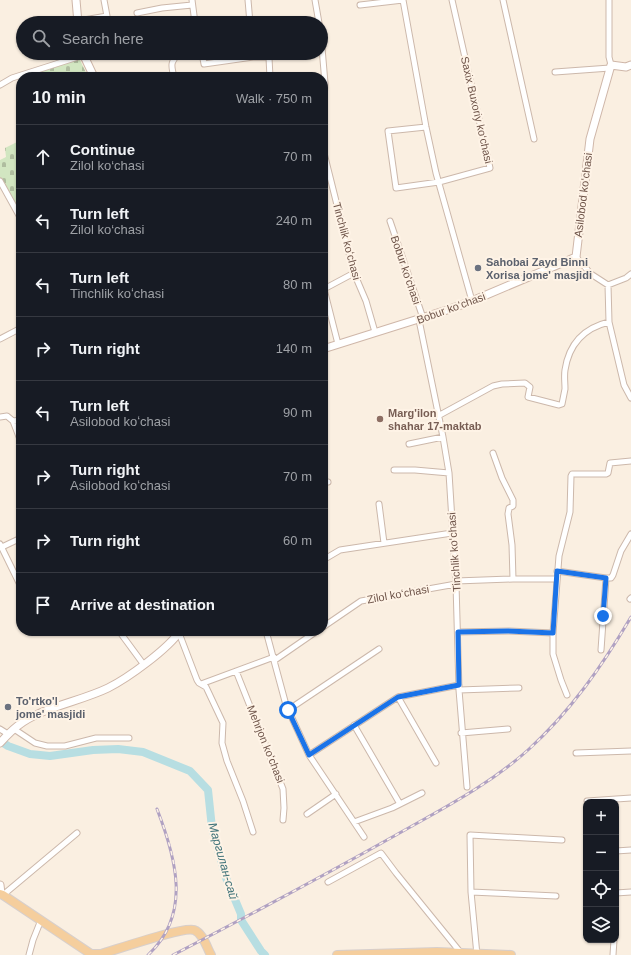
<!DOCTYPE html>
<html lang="en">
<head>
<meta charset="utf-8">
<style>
  :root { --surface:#171b24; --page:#242831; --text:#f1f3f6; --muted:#9ea1a6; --line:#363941 }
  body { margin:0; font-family:Arial,sans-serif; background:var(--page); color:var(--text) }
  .controls { position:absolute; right:12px; bottom:12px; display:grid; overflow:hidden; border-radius:8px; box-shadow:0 1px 3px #0004 }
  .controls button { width:36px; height:36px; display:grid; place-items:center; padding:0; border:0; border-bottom:1px solid var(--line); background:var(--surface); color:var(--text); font:20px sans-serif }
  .stop { position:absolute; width:12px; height:12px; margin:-9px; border:3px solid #1a73e8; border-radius:50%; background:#fff }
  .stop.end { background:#1a73e8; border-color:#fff; box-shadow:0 1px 4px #0008 }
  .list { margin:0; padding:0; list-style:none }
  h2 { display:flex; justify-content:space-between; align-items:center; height:52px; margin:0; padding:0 16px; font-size:17px }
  h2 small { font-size:13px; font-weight:400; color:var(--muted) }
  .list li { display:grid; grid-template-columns:26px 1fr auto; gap:12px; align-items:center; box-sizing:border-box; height:64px; padding:0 16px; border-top:1px solid var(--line) }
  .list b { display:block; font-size:15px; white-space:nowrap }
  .list p { margin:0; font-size:13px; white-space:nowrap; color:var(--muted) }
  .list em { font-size:13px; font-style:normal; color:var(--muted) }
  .icon { flex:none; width:22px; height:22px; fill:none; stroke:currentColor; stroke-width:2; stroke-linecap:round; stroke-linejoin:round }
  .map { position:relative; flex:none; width:631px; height:955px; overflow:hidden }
  .search { position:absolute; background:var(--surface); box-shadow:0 1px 3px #0004; left:16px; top:16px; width:312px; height:44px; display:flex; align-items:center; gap:10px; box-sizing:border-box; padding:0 14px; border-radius:22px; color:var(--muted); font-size:15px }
  .panel { position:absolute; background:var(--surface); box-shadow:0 1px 3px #0004; left:16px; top:72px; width:312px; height:564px; border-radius:16px }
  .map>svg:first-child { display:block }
  .cemetery { fill:url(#cemetery-stones) }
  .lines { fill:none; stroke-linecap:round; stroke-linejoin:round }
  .river { stroke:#b7dee2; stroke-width:8 }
  .street-casing { stroke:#ccb8ab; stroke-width:7 }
  .secondary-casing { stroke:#cfb7a9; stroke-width:9 }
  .primary-casing { stroke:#d7cfcc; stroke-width:10 }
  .street { stroke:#fff; stroke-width:5 }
  .secondary { stroke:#fff; stroke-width:7 }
  .primary { stroke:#f5ce9d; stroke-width:8 }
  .rail-casing { stroke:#b0a1c2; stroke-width:3 }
  .rail { stroke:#fef3e6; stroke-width:1.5; stroke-dasharray:4.5; stroke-linecap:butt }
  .route { stroke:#1a73e8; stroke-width:5 }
  .worship-dot { fill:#6b7280; stroke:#fef3e6; stroke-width:1.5 }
  .education-dot { fill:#8d6e63; stroke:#fef3e6; stroke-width:1.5 }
  .labels { text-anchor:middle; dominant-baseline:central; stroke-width:4; stroke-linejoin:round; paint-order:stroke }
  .street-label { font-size:11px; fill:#6f554a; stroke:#fef3e6 }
  .worship-label { font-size:11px; font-weight:bold; fill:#5b616d; stroke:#fef3e6; text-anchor:start }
  .education-label { font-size:11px; font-weight:bold; fill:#785e54; stroke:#fef3e6; text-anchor:start }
  .water-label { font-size:12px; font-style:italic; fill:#43757b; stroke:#fef3e6 }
</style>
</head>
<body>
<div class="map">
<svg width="631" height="955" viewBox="0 0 631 955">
  <defs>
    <pattern id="cemetery-stones" width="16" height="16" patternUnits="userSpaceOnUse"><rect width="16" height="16" fill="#d2e6c1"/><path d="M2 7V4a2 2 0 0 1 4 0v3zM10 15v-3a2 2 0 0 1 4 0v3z" fill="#afbd9f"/></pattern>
  </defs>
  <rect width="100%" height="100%" fill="#faefe1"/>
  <path class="cemetery" d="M77 58 80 60 88 77H24V75Z
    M21 140V214L2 183 0 177V160L6 157 5 148Z"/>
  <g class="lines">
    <path class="river" d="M0 741 8 746 30 754 50 756 93 750 118 749 143 752 190 771 208 790 212 828 226 878 241 914V920L261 951 265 955"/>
    <g class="street-casing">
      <path id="street" d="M192 0 195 23
        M248 0 250 23
        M315 0 319 23
        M403 0 426 127 436 173 472 301
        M503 0 534 139
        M609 0V57L611 65
        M360 5 403 0
        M137 13 162 8 192 5
        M78 21 107 16 104 0
        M321 36 325 83 323 117
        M202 53 204 64 253 57H267L269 58 270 77
        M555 72 610 68
        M174 77C171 65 170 63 179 53
        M0 85 12 78 84 55
        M426 127 388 131 396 188 439 182 490 168 452 0
        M323 149 354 273 366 301 375 332
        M0 181 21 219
        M390 221 423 318
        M576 257 591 274 608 285 609 322 624 385 631 398
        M608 285 626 278 631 274
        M419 320 443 437 449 473 456 584 459 690 467 787
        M0 339 21 328
        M338 344 324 289 354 273
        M438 416 493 386 502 384 525 383 530 387 528 397 559 405 562 404C563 399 564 394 565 389 565 382 564 376 565 370 569 344 584 328 609 322
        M0 417 7 416 13 421 21 420
        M13 421 21 442
        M409 444 443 437
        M493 453 502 478 513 500V506L509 508 508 514 512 545 513 579
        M394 470H415L449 473
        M323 483 328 482
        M379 504 384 543
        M0 544 21 587
        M2 547 21 538
        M323 560 340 550 452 533
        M557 571 606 578H611L613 575 621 551 631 534
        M456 581 513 579H557
        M630 599 631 598
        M323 627 361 601 456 584
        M119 631 144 665
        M266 631 286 705 309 755 364 837
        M458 632 509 631 553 633
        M179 633 197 680 199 683 206 687 223 723 222 743 227 761 243 801 253 832
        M601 650 606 578
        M275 660 317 631
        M236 671 283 789 284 808 283 820
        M201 684 274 657
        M459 690 519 688
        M567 695 561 680 553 654V633L559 556 570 512 571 476 572 474H606L608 473 610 463 631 461
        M398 697 436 763
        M288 710 379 649
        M354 725 400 804
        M0 729 8 734
        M14 729 35 743 47 746H65L96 738H129
        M461 733 508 729
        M576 753 631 751
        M309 755 398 697 459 685
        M587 801 631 798
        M307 814 336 794
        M354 822 392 808 422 793
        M616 851 631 850
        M328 882 381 853 396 873 461 953
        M471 892 556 896
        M616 893 631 892
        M3 895 77 833
        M29 955 33 940 41 920
        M477 955 471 892 470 835 562 840
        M613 955 614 940"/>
    </g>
    <g class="secondary-casing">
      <path id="secondary" d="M76 0 78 23
        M84 53 85 58 94 77
        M323 349 447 310 472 301 576 257 590 139 611 65 626 67 631 65
        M0 743C7 735 14 728 23 722 48 706 81 701 108 688 128 678 168 649 180 631
        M0 885 1 894"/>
    </g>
    <g class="primary-casing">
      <path id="primary" d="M0 894 3 895 91 954H101C115 950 184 926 194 930 203 933 207 948 211 955
        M337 955 437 952 511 955"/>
    </g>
    <use href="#street" class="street"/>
    <use href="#secondary" class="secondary"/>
    <use href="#primary" class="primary"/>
    <g class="rail-casing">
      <path id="rail" d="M148 955C192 914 176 858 157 809
        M173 955C248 916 323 876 396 835 442 809 489 785 528 750 571 711 602 666 631 617"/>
    </g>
    <use href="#rail" class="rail"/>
  </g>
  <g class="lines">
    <path class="route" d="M288 710 309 755 398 697 459 685 458 632 508 631 553 633 557 571 606 578 603 616"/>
  </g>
  <g class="worship-dot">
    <circle cx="478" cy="268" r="4"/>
    <circle cx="8" cy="707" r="4"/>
  </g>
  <circle class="education-dot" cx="380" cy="419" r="4"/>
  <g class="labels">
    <g class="street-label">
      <text transform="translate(477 110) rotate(77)">Saxix Buxoriy ko‘chasi</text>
      <text transform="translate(583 195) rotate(-83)">Asilobod koʻchasi</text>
      <text transform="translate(347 241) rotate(75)">Tinchlik koʻchasi</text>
      <text transform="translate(406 270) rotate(71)">Bobur ko'chasi</text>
      <text transform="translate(451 308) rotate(-20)">Bobur koʻchasi</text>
      <text transform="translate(454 552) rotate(-94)">Tinchlik koʻchasi</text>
      <text transform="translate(398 594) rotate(-10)">Zilol ko‘chasi</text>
      <text transform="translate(266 744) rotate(68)">Mehrjon koʻchasi</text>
    </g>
    <g class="worship-label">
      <text x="486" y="262">Sahobai Zayd Binni<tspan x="486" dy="13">Xorisa jome' masjidi</tspan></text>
      <text x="16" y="701">To'rtko'l<tspan x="16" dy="13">jome' masjidi</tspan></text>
    </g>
    <g class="education-label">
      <text x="388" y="413">Marg'ilon<tspan x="388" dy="13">shahar 17-maktab</tspan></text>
    </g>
    <g class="water-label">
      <text transform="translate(223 861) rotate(74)">Маргилан-сай</text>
    </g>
  </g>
</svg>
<div class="controls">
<button>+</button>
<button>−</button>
<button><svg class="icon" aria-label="locate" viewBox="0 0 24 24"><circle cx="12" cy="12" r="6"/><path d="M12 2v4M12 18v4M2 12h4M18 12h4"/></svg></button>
<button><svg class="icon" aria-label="layers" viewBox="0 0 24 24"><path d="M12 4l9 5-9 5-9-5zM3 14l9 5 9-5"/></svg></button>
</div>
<div class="stop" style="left:288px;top:710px"></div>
<div class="stop end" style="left:603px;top:616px"></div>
<div class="search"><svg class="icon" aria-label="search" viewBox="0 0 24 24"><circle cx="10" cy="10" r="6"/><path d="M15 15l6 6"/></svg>Search here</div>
<section class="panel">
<h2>10 min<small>Walk · 750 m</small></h2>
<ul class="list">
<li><svg class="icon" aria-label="ahead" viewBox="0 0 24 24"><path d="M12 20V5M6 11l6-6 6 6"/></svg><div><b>Continue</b><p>Zilol ko‘chasi</p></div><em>70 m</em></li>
<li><svg class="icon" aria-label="left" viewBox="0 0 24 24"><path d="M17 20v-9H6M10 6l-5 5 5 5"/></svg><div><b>Turn left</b><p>Zilol ko‘chasi</p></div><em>240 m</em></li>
<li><svg class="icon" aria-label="left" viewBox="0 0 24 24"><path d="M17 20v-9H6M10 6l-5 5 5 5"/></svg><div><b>Turn left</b><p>Tinchlik koʻchasi</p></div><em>80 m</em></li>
<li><svg class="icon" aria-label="right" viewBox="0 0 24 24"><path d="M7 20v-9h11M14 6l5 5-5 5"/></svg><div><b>Turn right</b></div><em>140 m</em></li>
<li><svg class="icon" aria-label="left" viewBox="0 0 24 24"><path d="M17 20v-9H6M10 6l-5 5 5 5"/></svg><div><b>Turn left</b><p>Asilobod koʻchasi</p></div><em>90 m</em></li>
<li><svg class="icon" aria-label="right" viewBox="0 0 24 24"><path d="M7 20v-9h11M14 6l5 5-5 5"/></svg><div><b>Turn right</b><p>Asilobod koʻchasi</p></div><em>70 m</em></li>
<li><svg class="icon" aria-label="right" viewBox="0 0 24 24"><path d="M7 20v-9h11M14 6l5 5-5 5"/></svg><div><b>Turn right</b></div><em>60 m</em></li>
<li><svg class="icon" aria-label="arrive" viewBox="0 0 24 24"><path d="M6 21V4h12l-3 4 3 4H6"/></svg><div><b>Arrive at destination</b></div></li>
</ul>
</section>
</div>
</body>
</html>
